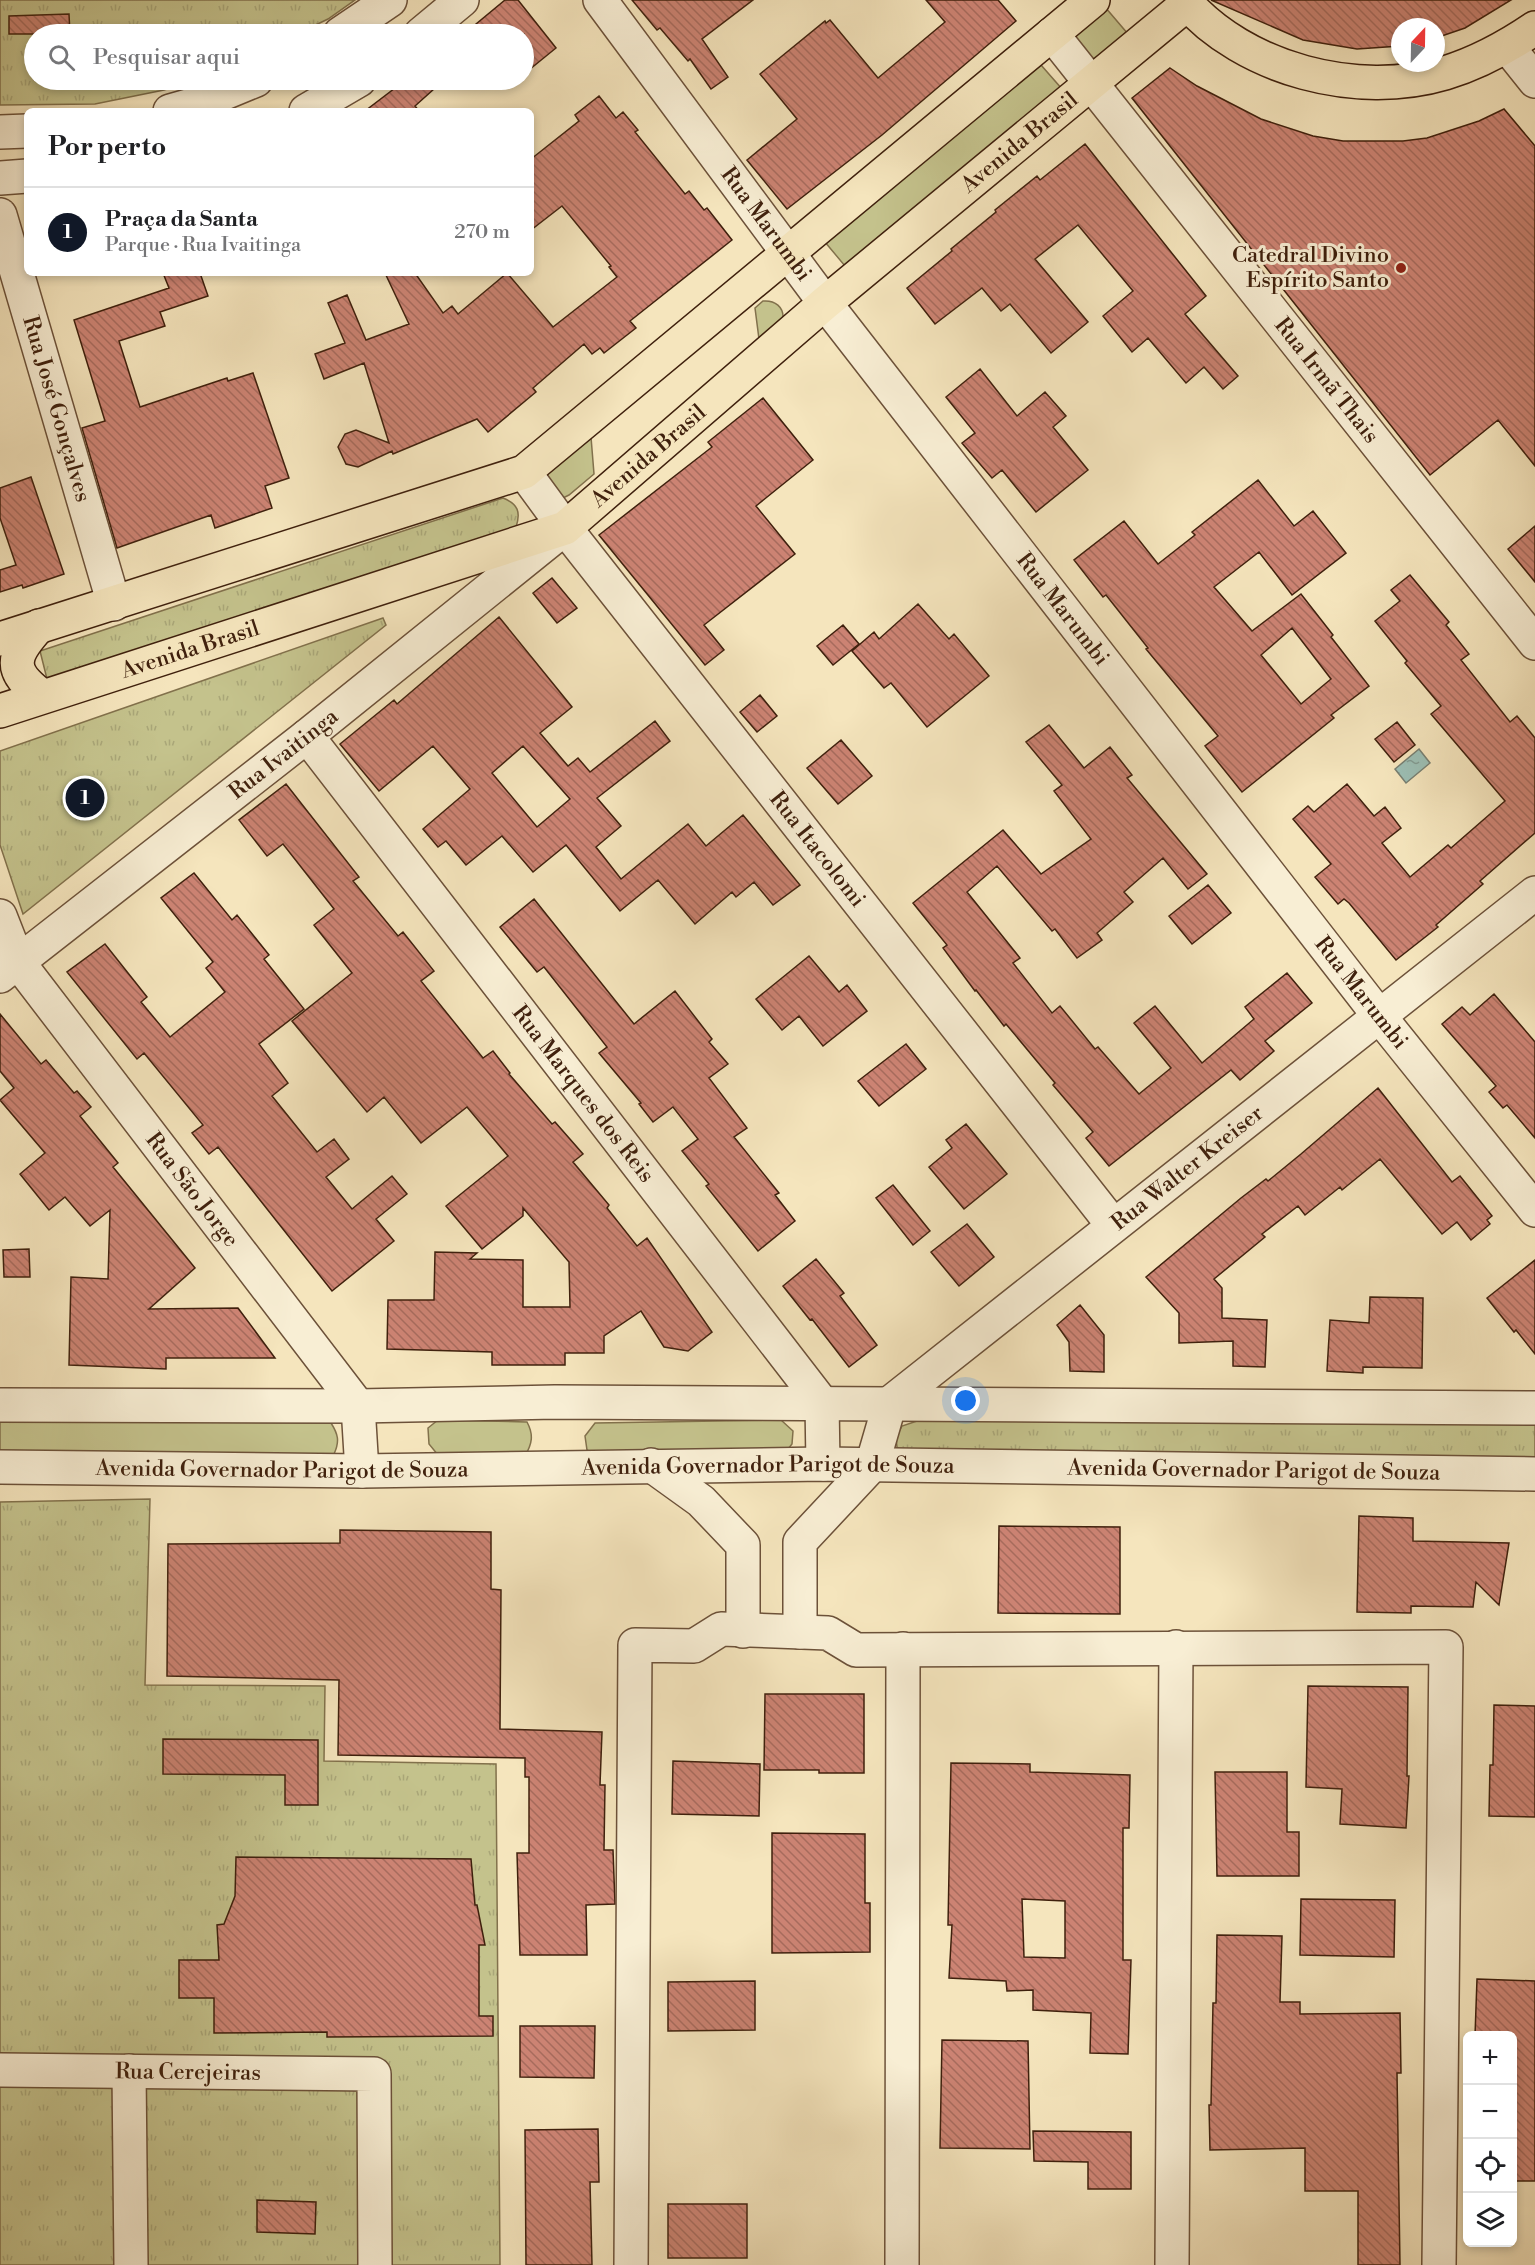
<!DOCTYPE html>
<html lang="pt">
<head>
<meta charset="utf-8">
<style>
  :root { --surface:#fff; --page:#f2f2f2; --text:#202124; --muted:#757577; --line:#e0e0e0; --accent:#111827 }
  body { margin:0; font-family:"Libre Bodoni",serif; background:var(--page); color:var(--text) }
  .controls { position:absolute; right:18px; bottom:18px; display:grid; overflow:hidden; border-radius:9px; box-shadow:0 3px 9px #0003 }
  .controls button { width:54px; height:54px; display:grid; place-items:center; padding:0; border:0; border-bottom:2px solid var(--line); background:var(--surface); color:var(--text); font:30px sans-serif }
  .compass { position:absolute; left:1391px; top:18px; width:54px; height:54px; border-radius:50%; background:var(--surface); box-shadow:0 3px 9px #0003; rotate:22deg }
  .you { position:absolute; left:966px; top:1401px; width:21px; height:21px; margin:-15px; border:4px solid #fff; border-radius:50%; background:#1a73e8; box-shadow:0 0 0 9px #1a73e833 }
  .badge { display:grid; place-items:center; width:39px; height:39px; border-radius:50%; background:var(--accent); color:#fff; font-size:20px; font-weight:700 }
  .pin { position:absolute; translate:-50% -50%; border:3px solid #fff; box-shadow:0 2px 6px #0006 }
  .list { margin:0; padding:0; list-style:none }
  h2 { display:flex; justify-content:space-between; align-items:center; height:78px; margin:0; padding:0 24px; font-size:26px }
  h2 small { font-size:20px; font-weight:400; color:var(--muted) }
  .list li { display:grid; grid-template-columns:39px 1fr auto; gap:18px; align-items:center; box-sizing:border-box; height:90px; padding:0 24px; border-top:2px solid var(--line) }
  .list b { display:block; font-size:22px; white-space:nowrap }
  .list p { margin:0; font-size:20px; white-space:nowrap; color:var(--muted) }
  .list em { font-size:20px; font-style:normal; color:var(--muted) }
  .icon { flex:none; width:33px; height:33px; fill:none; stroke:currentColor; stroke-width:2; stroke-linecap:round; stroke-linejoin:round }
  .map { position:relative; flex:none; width:1535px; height:2265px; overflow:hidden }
  .search { position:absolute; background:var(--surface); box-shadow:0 3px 9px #0003; left:24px; top:24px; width:510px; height:66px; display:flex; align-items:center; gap:15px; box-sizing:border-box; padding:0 21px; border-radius:33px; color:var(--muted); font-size:22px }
  .panel { position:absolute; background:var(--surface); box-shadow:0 3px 9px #0003; left:24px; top:108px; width:510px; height:168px; border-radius:9px }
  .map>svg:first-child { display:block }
  .grass { fill:#c4c28c; stroke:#82714c; stroke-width:1.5 }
  .park { fill:url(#park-tufts); stroke:#82714c; stroke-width:1.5 }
  .water { fill:url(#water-ripples); stroke:#777f72; stroke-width:1.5 }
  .building { fill:url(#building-back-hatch); stroke:#3f200d; stroke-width:1.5; fill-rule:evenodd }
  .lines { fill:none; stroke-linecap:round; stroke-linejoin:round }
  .minor-casing { stroke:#6c5139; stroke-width:36 }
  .major-casing { stroke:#3f200d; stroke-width:36 }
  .minor { stroke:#f8eed4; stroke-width:33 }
  .major { stroke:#f5e5bd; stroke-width:33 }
  .poi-dot { fill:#8f2418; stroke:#f8eed4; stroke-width:2 }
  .labels { text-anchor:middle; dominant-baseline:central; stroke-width:6; stroke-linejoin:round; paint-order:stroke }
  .street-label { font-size:22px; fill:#3f200d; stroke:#f8eed4 }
  .poi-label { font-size:22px; fill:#3f200d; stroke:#f8eed4; text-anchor:end }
</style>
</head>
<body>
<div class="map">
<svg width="1535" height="2265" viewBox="0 0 1535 2265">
  <defs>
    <pattern id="park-tufts" width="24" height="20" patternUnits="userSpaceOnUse" patternTransform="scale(1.5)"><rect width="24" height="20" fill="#c4c28c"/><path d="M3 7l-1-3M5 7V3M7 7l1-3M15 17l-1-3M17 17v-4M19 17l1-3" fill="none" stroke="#a9a678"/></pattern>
    <pattern id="water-ripples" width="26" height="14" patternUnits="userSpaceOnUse" patternTransform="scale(1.5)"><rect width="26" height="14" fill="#9cbfb5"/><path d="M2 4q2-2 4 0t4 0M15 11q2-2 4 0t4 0" fill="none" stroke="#819b92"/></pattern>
    <pattern id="building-back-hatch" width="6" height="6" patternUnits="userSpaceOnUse" patternTransform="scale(1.5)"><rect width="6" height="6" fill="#cc8373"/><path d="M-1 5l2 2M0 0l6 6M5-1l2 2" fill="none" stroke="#a76b5d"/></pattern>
  </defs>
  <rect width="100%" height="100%" fill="#f5e5bd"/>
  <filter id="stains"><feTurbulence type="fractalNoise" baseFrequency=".00333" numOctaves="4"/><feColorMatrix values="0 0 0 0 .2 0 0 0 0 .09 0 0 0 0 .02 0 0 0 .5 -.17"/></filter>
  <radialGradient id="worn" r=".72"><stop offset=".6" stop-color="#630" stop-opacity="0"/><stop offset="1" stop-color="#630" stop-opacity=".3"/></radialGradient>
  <path class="grass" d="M1105 7 1128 34 1094 62 1072 35Z
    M1041 65 1062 89 845 266 825 242Z
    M763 301C775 300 784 307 783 319L759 339 755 308Z
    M591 437 594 474 569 495 561 499 546 475Z
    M438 1420 527 1422C534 1435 532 1444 525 1456L438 1455 429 1444 428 1428Z
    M781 1420 793 1431 792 1444 784 1454 597 1456 587 1450 585 1436 595 1423Z
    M0 1421 331 1423C338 1434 340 1441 334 1454L324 1458 0 1457Z"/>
  <path class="park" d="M0 0H355L328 19 297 34H34V80H196L164 90 95 104 0 105Z
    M503 498C518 504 521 512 516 527L47 679 40 651Z
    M383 618 386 625 23 914 0 845V751Z
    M917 1421 1535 1423V1460L907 1456 897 1447 896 1438 902 1426Z
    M150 1499 145 1685 325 1686 324 1761 496 1764 500 2265H0V1502Z"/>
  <path class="water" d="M1419 749 1430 763 1406 783 1395 769Z"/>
  <path class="building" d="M505 0H518L556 48 524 74V34H464Z
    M632 0H753L702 39 728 77 711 89 690 59 688 61 660 28 657 30Z
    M926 0H998L1016 21 882 135 787 209 747 160 797 119 760 74 825 21 826 23 830 20 878 78 945 22Z
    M1211 0H1511L1465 28 1436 38V27H1400V46L1357 49 1303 40Z
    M69 14 70 34H9V16Z
    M1170 68 1197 86 1261 119 1313 136 1343 141H1403L1427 138 1479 121 1504 109 1535 146V466L1498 420 1430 475 1132 98Z
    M413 80H444L415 106 419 111H365L399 85 402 89Z
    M599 96 616 118 623 112 638 130 635 132 685 194 689 191 704 210 707 208 732 240 630 321 636 328 604 353 600 348 592 354 584 344 533 388 536 392 488 432 477 419 393 454 392 451 358 467 346 464 338 447 345 434 356 430 389 443 364 363 324 379 315 354 345 343 328 303 347 295 366 340 409 324 385 273H415L443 313 452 306 458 314 507 273 553 327 617 277 609 267 611 266 562 206 531 230V159L579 121 575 115Z
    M1085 144 1206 296 1185 314 1238 376 1223 389 1204 367 1186 383 1148 338 1132 352 1103 316 1133 291 1078 225 1035 259 1088 322 1051 353 1010 304 1001 311 982 288 935 324 907 288 952 251 951 249 996 212 995 210 1037 176 1040 180Z
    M163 273H200L208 296 160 312 165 326 119 341 140 407 227 378 228 381 253 373 289 478 265 486 272 508 215 528 211 515 117 548 82 428 105 421 74 320 169 288Z
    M980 369 1017 416 1045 392 1066 416 1053 427 1088 470 1036 512 1002 470 992 478 962 443 975 433 946 397Z
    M763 398 813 460 756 506 795 554 704 625 724 650 705 665 599 535 712 447 708 442Z
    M31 477 64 574 23 588 22 585 0 592V570L16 565 0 518V488Z
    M1258 480 1294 526 1313 511 1346 553 1292 595 1259 552 1214 587 1252 631 1301 594 1333 635 1331 637 1369 686 1331 715 1334 718 1242 792 1205 746 1218 736 1146 649 1148 648 1106 595 1103 597 1074 560 1124 521 1158 564 1195 535 1192 532ZM1292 628 1331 679 1301 704 1261 655Z
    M1535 526V582L1508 549Z
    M1410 575 1449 622 1446 625 1469 654 1461 660 1510 722 1517 716 1535 738V833L1480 881 1483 884 1436 925 1438 927 1396 960 1349 903 1344 899 1338 904 1315 877 1331 864 1293 819 1308 806 1314 812 1347 784 1374 816 1385 807 1401 828 1382 843 1410 877 1448 845 1451 848 1505 801 1431 714 1441 706 1405 663 1407 661 1375 621 1400 601 1391 590Z
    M552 578 577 608 557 623 533 593Z
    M918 604 949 639 954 634 989 676 927 727 891 683 884 688 852 651 874 632 879 639Z
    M499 617 572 707 540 733 568 766 578 758 590 772 655 721 670 741 597 798 621 826 596 847 621 879 688 824 706 846 743 815 800 885 773 905 754 882 736 897 732 892 695 924 658 880 620 911 566 845 533 872 502 836 466 865 446 841 438 847 423 829 470 789 433 746 379 791 340 744 394 700 397 704ZM523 746 570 799 537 827 492 773Z
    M843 625 859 644 833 665 817 646Z
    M760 695 777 716 757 732 740 712Z
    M1397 722 1415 745 1394 762 1375 739Z
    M1049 725 1084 768 1110 747 1132 775 1127 778 1207 874 1188 889 1163 858 1124 892 1133 902 1097 933 1102 940 1077 958 1055 929 1052 931 997 866 967 892 1020 958 1013 963 1052 1013 1060 1006 1095 1049 1098 1047 1139 1094 1171 1068 1134 1023 1155 1006 1202 1063 1254 1019 1245 1007 1287 973 1312 1003 1265 1041 1274 1051 1240 1080 1231 1070 1109 1166 1086 1138 1093 1132 1053 1085 1055 1083 1006 1024 1004 1026 976 990 975 991 943 948 947 945 913 903 1003 830 1041 874 1091 839 1054 791 1062 785 1026 742Z
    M841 740 872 776 838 804 807 768Z
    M286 784 359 877 353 881 398 936 403 932 434 971 421 981 483 1058 493 1051 510 1073 509 1074 552 1124 555 1122 583 1154 573 1162 609 1205 607 1208 637 1246 647 1238 712 1332 688 1351 664 1347 641 1311 604 1336V1353H565V1365H492V1352L387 1349 388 1300H434L435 1252 477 1253 470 1259 523 1260V1307H570L569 1262 523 1208V1216L482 1249 446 1206 508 1156 467 1107 421 1143 384 1097 367 1112 292 1021 352 973 314 925 334 909 283 844 267 856 239 820Z
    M194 873 232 920 237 915 269 955 264 959 304 1009 259 1044 288 1083 272 1096 317 1152 334 1139 349 1159 326 1177 352 1209 392 1176 407 1194 376 1219 394 1241 332 1291 218 1147 209 1154 192 1133 203 1125 144 1053 137 1059 67 972 105 944 147 997 141 1002 170 1037 225 992 206 968 213 962 161 898Z
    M1208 885 1231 913 1192 944 1169 916Z
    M534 899 634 1024 675 991 712 1039 709 1042 728 1064 709 1078 747 1128 734 1137 779 1193 775 1195 795 1221 758 1251 706 1186 709 1184 682 1151 698 1139 673 1107 653 1122 639 1104 641 1103 599 1053 607 1047 544 967 537 972 500 927Z
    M809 956 839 992 847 985 867 1011 823 1046 799 1016 782 1030 756 999Z
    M1494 994 1535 1042V1138L1507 1105 1503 1108 1489 1092 1496 1086 1442 1024 1462 1007 1470 1015Z
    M0 1014 41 1064 46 1060 74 1093 77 1091 91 1107 80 1116 118 1163 113 1167 195 1268 149 1309 238 1308 275 1358H166V1369L69 1365 71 1277 108 1279 110 1210 90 1226 65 1197 49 1210 20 1174 45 1153 0 1100 14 1088 0 1071Z
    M906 1044 926 1069 879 1106 858 1081Z
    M1378 1088 1452 1182 1460 1176 1492 1216 1487 1220 1490 1224 1471 1240 1457 1222 1442 1234 1380 1159 1342 1190 1340 1187 1305 1215 1298 1206 1262 1234 1265 1237 1214 1279 1222 1288V1318L1267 1320 1265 1367 1233 1366V1341L1179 1343V1313L1146 1277 1241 1198 1266 1179 1268 1181 1301 1154Z
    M966 1124 1007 1174 964 1209 929 1167 952 1148 946 1140Z
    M893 1185 930 1231 913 1245 876 1198Z
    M967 1224 994 1257 959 1286 931 1252Z
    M29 1249 30 1277H4L3 1250Z
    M816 1259 844 1293 840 1296 877 1345 849 1367 812 1319 810 1320 783 1286Z
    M1535 1260V1354L1516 1330 1514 1332 1487 1298Z
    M1370 1297 1423 1298 1422 1368 1363 1367V1373L1327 1371 1330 1320 1369 1323Z
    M1080 1305 1104 1335V1372L1070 1371 1069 1342 1057 1325Z
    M1359 1516 1413 1518V1541L1509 1543 1499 1605 1476 1582 1473 1607 1411 1606V1613L1357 1612Z
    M999 1526 1120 1527V1614L998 1613Z
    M340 1530 491 1532V1589L501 1590 500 1729 602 1732 600 1785H605L604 1850H613L615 1904 586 1905 587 1955H520L517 1853H529V1777H525V1758L338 1755 339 1680 167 1676 168 1544 340 1543Z
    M1308 1686 1408 1687 1407 1776H1409L1406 1828 1340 1824 1342 1789 1306 1787Z
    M765 1694H864V1773H819V1770H764Z
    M1494 1705 1535 1706V1817L1489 1816 1490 1765H1493Z
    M163 1739 318 1740V1805H285V1775L163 1774Z
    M673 1761 760 1764 759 1816 672 1814Z
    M951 1763 1030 1764V1772L1130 1775 1129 1828H1123V1960H1131L1128 2054 1090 2053 1091 2013 1033 2010V1990L1007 1991 1006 1981 949 1978 952 1925H948ZM1022 1899 1065 1901V1958L1024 1957Z
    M1215 1772H1287V1832H1299V1876H1217Z
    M772 1833 865 1834V1903H870V1952L772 1953Z
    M236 1857 471 1859 475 1905H477L485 1945H479V2016H493V2036L327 2037V2032L214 2033V1998H179V1960H219L217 1925 224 1924 235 1896Z
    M1301 1899 1395 1900 1394 1957 1300 1955Z
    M1217 1935 1282 1936 1280 2002H1300V2014L1400 2013 1401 2073H1397L1400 2265H1358V2191H1305V2148L1210 2150 1209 2105H1211L1213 2003H1216Z
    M1477 1979 1535 1981V2181H1512V2036H1475Z
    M755 1981V2030L668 2031V1982Z
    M520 2026H595L594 2078 520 2077Z
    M942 2040 1028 2041 1030 2149 940 2148Z
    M598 2129 599 2182H590L592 2265H526L525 2130Z
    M1033 2131 1131 2132V2189H1088V2162L1034 2161Z
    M257 2200 316 2202 315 2234 257 2232Z
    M668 2204H747V2258H668Z"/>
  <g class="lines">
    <g class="minor-casing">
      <g id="minor">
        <path id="s1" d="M600 0 825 303 1380 1017 1535 1210"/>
        <path d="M340 34 390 0"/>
        <path d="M421 34 462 0"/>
        <path id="s2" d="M1052 34 1535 643"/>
        <path d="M1507 46 1535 81"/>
        <path d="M170 111 205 101 256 80"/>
        <path d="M306 111 359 80"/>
        <path d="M0 132 27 131"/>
        <path d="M0 178 27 176"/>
        <path id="s3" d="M0 215 114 604"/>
        <path id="s4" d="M524 472 565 528 1113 1225"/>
        <path id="s5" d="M307 736 822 1403 823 1464"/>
        <path id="s6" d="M0 916 18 962 358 1406 362 1471"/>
        <path id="s7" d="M0 976 307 736 564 529"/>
        <path d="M0 1405 358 1406 555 1402 1535 1408"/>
        <path d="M651 1465 701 1501 743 1545V1631"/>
        <path id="s8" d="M0 1467 362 1471 823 1464 1535 1474"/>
        <path id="s9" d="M800 1632V1542L872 1465 890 1403 1535 893"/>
        <path id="s10" d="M0 2070 374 2074 375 2265"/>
        <path d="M129 2071 131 2265"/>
        <path d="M631 2265 635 1645 694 1646 721 1629 828 1633 856 1650 1446 1647 1439 2265"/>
        <path d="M902 2265 903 1649"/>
        <path d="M1172 2265 1176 1647"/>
      </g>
    </g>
    <g class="major-casing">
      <g id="major">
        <path d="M1184 0C1244 70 1358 99 1445 73 1478 63 1507 47 1535 28"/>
        <path d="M39 626C11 657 8 670 42 696"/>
        <path d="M0 639 524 472 1093 0"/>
        <path id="s11" d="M0 711 565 528 825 303 1187 4"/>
      </g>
    </g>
    <use href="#minor" class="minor"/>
    <use href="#major" class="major"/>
  </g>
  <circle class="poi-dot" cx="1401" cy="268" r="6"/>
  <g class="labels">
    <g class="street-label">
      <text stroke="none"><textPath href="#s11" startOffset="1190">Avenida Brasil</textPath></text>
      <text stroke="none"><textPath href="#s1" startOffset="279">Rua Marumbi</textPath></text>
      <text stroke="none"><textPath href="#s2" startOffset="442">Rua Irmã Thais</textPath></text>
      <text stroke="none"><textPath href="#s3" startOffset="202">Rua José Gonçalves</textPath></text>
      <text stroke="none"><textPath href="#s11" startOffset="704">Avenida Brasil</textPath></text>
      <text stroke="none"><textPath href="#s1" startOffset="765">Rua Marumbi</textPath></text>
      <text stroke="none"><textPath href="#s11" startOffset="200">Avenida Brasil</textPath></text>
      <text stroke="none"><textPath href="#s7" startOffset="360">Rua Ivaitinga</textPath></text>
      <text stroke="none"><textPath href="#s4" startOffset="478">Rua Itacolomi</textPath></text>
      <text stroke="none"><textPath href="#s1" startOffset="1251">Rua Marumbi</textPath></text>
      <text stroke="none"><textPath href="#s5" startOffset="452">Rua Marques dos Reis</textPath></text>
      <text stroke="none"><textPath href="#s9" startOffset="639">Rua Walter Kreiser</textPath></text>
      <text stroke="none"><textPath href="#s6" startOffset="336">Rua São Jorge</textPath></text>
      <text stroke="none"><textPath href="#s8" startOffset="768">Avenida Governador Parigot de Souza</textPath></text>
      <text stroke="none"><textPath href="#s8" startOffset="282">Avenida Governador Parigot de Souza</textPath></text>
      <text stroke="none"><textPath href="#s8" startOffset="1254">Avenida Governador Parigot de Souza</textPath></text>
      <text stroke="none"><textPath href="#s10" startOffset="188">Rua Cerejeiras</textPath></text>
    </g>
    <g class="poi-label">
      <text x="1389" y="255">Catedral Divino<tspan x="1389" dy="25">Espírito Santo</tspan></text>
    </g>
  </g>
  <rect width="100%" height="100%" filter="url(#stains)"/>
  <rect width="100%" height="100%" fill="url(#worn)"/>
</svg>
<div class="controls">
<button>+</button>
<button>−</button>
<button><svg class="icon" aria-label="locate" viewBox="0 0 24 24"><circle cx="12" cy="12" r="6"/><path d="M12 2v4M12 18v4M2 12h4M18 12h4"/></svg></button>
<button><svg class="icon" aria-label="layers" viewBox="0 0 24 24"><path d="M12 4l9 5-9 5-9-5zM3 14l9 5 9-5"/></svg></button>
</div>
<svg class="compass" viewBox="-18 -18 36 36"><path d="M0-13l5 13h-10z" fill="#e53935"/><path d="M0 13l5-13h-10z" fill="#757577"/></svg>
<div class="you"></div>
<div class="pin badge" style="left:85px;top:798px">1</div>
<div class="search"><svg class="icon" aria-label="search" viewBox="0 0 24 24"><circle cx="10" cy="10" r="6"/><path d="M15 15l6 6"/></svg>Pesquisar aqui</div>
<section class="panel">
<h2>Por perto<small></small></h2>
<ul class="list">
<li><span class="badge">1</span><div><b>Praça da Santa</b><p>Parque · Rua Ivaitinga</p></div><em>270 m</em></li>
</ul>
</section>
</div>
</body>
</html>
